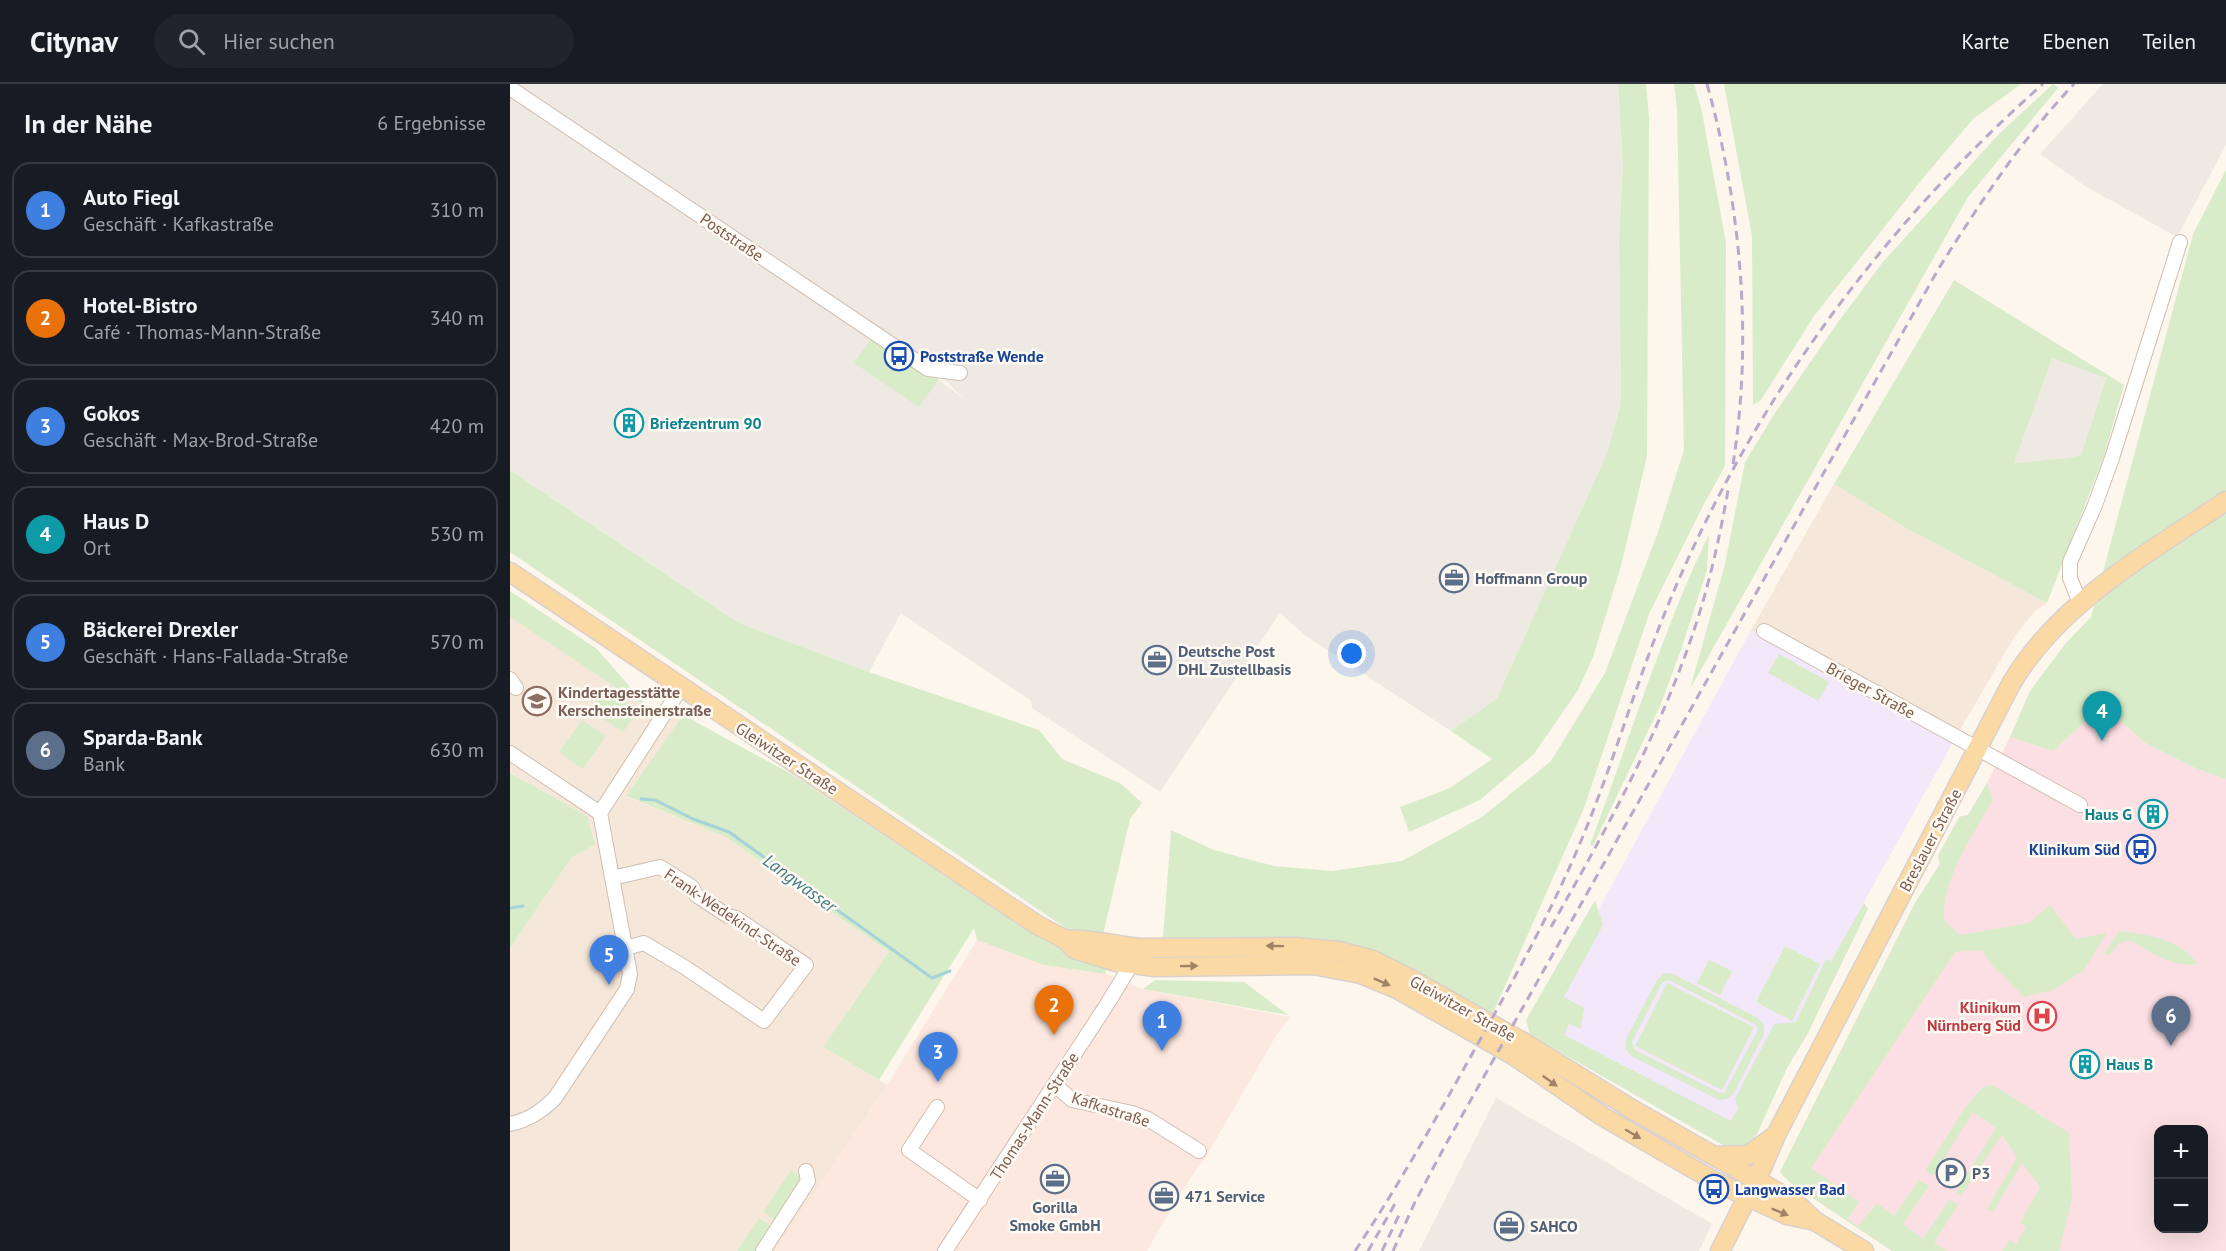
<!DOCTYPE html>
<html lang="de">
<head>
<meta charset="utf-8">
<style>
  :root { --surface:#171b24; --page:#20242c; --text:#f1f3f6; --muted:#9ea1a6; --line:#363941; --accent:#e76f51 }
  body { margin:0; font-family:"PT Sans",sans-serif; background:var(--page); color:var(--text) }
  .controls { position:absolute; right:18px; bottom:18px; display:grid; overflow:hidden; border-radius:12px; box-shadow:0 6px 24px #0002 }
  .controls button { width:54px; height:54px; display:grid; place-items:center; padding:0; border:0; border-bottom:2px solid var(--line); background:var(--surface); color:var(--text); font:30px sans-serif }
  .you { position:absolute; left:842px; top:570px; width:21px; height:21px; margin:-15px; border:4px solid #fff; border-radius:50%; background:#1a73e8; box-shadow:0 0 0 9px #1a73e833 }
  .badge { display:grid; place-items:center; width:39px; height:39px; border-radius:50%; background:var(--accent); color:#fff; font-size:20px; font-weight:700 }
  .pin { position:absolute; translate:-50% -50px; filter:drop-shadow(0 2px 3px #0008) }
  .pin::after { content:''; position:absolute; top:32px; width:21px; height:18px; background:inherit; clip-path:polygon(0 0,100% 0,50% 100%) }
  .list { margin:0; padding:0; list-style:none }
  h2 { display:flex; justify-content:space-between; align-items:center; height:78px; margin:0; padding:0 24px; font-size:26px }
  h2 small { font-size:20px; font-weight:400; color:var(--muted) }
  .list li { display:grid; grid-template-columns:39px 1fr auto; gap:18px; align-items:center; box-sizing:border-box; height:96px; margin:0 12px 12px; padding:0 12px; border:2px solid var(--line); border-radius:18px }
  .list b { display:block; font-size:22px; white-space:nowrap }
  .list p { margin:0; font-size:20px; white-space:nowrap; color:var(--muted) }
  .list em { font-size:20px; font-style:normal; color:var(--muted) }
  .icon { flex:none; width:33px; height:33px; fill:none; stroke:currentColor; stroke-width:2; stroke-linecap:round; stroke-linejoin:round }
  .map { position:relative; flex:none; width:1716px; height:1167px; overflow:hidden }
  header { display:flex; align-items:center; gap:36px; box-sizing:border-box; height:84px; padding:0 30px; background:var(--surface); border-bottom:2px solid var(--line) }
  header strong { font-size:28px }
  nav { display:flex; gap:33px; margin-inline-start:auto; font-size:21px }
  .search { width:420px; height:54px; background:var(--page); display:flex; align-items:center; gap:15px; box-sizing:border-box; padding:0 21px; border-radius:33px; color:var(--muted); font-size:22px }
  main { display:flex }
  aside { flex:1; background:var(--surface) }
  .map>svg:first-child { display:block }
  .residential { fill:#f5e8da }
  .commercial { fill:#fde8e0 }
  .industrial { fill:#efe9e4 }
  .education { fill:#f3e8fa }
  .medical { fill:#fbdfe3; fill-rule:evenodd }
  .green { fill:#d8ecc9; fill-rule:evenodd }
  .lines { fill:none; stroke-linecap:round; stroke-linejoin:round }
  .stream { stroke:#a5d3da; stroke-width:3 }
  .minor-casing { stroke:#d1beb0; stroke-width:16 }
  .major-casing { stroke:#dad1cd; stroke-width:21 }
  .minor { stroke:#fff; stroke-width:14 }
  .major { stroke:#fbd9a5; stroke-width:18 }
  .rail { stroke:#b9a8c9; stroke-width:3; stroke-dasharray:9 6; stroke-linecap:butt }
  .oneway { fill:#a18267 }
  .labels { text-anchor:middle; dominant-baseline:central; stroke-width:5; stroke-linejoin:round; paint-order:stroke }
  .street-label { font-size:16px; fill:#7a5c4d; stroke:#fffaf3 }
  .transit-label { font-size:16px; font-weight:bold; fill:#164399; stroke:#fffaf3; text-anchor:start }
  .culture-label { font-size:16px; font-weight:bold; fill:#0d838f; stroke:#fffaf3; text-anchor:start }
  .service-label { font-size:16px; font-weight:bold; fill:#4e5e75; stroke:#fffaf3; text-anchor:start }
  .education-label { font-size:16px; font-weight:bold; fill:#785e54; stroke:#fffaf3; text-anchor:start }
  .health-label { font-size:16px; font-weight:bold; fill:#be3a42; stroke:#fffaf3; text-anchor:end }
  .water-label { font-size:18px; font-style:italic; fill:#437c86; stroke:#fffaf3 }
</style>
</head>
<body>
<header>
<strong>Citynav</strong>
<div class="search"><svg class="icon" aria-label="search" viewBox="0 0 24 24"><circle cx="10" cy="10" r="6"/><path d="M15 15l6 6"/></svg>Hier suchen</div>
<nav><a>Karte</a><a>Ebenen</a><a>Teilen</a></nav>
</header>
<main>
<aside>
<h2>In der Nähe<small>6 Ergebnisse</small></h2>
<ul class="list">
<li><span class="badge" style="background:#3f7fe0">1</span><div><b>Auto Fiegl</b><p>Geschäft · Kafkastraße</p></div><em>310 m</em></li>
<li><span class="badge" style="background:#e8710a">2</span><div><b>Hotel-Bistro</b><p>Café · Thomas-Mann-Straße</p></div><em>340 m</em></li>
<li><span class="badge" style="background:#3f7fe0">3</span><div><b>Gokos</b><p>Geschäft · Max-Brod-Straße</p></div><em>420 m</em></li>
<li><span class="badge" style="background:#0f9aa8">4</span><div><b>Haus D</b><p>Ort</p></div><em>530 m</em></li>
<li><span class="badge" style="background:#3f7fe0">5</span><div><b>Bäckerei Drexler</b><p>Geschäft · Hans-Fallada-Straße</p></div><em>570 m</em></li>
<li><span class="badge" style="background:#5c6f8a">6</span><div><b>Sparda-Bank</b><p>Bank</p></div><em>630 m</em></li>
</ul>
</aside>
<div class="map">
<svg width="1716" height="1167" viewBox="0 0 1716 1167">
  <rect width="100%" height="100%" fill="#fdf6ec"/>
  <path class="residential" d="M1324 400 1396 444 1537 519 1525 527 1506 550 1443 658 1241 546Z
    M0 533 141 627 173 631 117 713 216 753 379 868 313 963 377 1001 265 1167H0V864L62 773 76 732 0 689Z"/>
  <path class="commercial" d="M467 856 534 881 596 890 633 905 780 933 767 950 697 1071 667 1114 637 1167H265L377 1001Z"/>
  <path class="industrial" d="M6 0H1108L1113 83 1109 154 1111 319 1097 369 987 614 941 647 796 552 770 529 650 708 522 624 521 617 391 529 359 588 229 539 0 386V12L362 253 409 323 429 296 454 315 411 272Z
    M1593 0H1716V61L1667 153 1575 102 1530 70Z
    M1542 274 1596 293 1571 371 1559 374 1503 379Z
    M986 1014 1202 1140 1189 1167H909Z"/>
  <path class="education" d="M1241 546 1443 658 1354 818 1237 1062 1222 1066 1020 951Z"/>
  <path class="medical" d="M1593 621 1635 659 1687 685 1716 695V1167H1382L1282 1100 1270 1088 1405 819 1430 780 1428 772 1449 733 1458 731 1477 699 1500 653 1543 667ZM1648 1046H1694V1144H1648Z"/>
  <path class="green" d="M1108 0H1136L1139 34 1137 372 1111 482 1083 573 1068 606 1024 670 970 716 899 748 890 723 940 704 982 675 941 647 987 614 1097 369 1111 319 1109 154 1113 83Z
    M1164 0H1184L1191 23 1216 159 1215 382 1194 420 1139 530 1074 724 982 931 868 871 825 857 653 855 661 746 704 766 764 782 822 787 892 777 972 733 1041 677 1095 589 1148 448 1174 366 1167 25Z
    M1214 0H1511L1463 35 1414 93 1304 232 1251 316 1243 321 1242 152Z
    M1543 0 1548 4 1458 113 1180 605 1215 480 1235 378 1265 329 1326 241 1372 179 1488 51Z
    M1716 86V695L1687 685 1635 659 1593 621 1543 667 1500 653 1520 607 1555 560 1581 533 1683 150Z
    M1444 196 1614 301 1594 372 1537 519 1396 444 1324 400ZM1542 274 1596 294 1571 371 1558 374 1504 379Z
    M362 253 429 296 409 323 344 279Z
    M0 386 229 539 359 588 529 646 552 675 610 699 632 719 620 735 593 851 560 847 0 468Z
    M1199 450 1197 486 1171 566 1150 622 1083 762 1080 761C1119 657 1151 550 1199 450Z
    M0 507 87 565 141 627 0 533Z
    M1269 570 1319 598 1308 617 1258 589Z
    M95 603 129 625 113 648 80 626Z
    M173 631 283 691 534 857 595 882 596 890 534 881 467 856 464 844 369 996 313 963 379 868 216 753 116 712Z
    M72 636 96 652 73 685 49 668Z
    M0 689 77 732 85 760 62 773 0 864Z
    M1477 699 1483 716C1463 752 1432 793 1434 836L1450 851 1519 839 1540 821 1566 855 1597 849 1574 886 1543 906 1514 913 1480 879 1472 866 1445 868 1301 1084 1349 1118 1338 1135 1348 1142 1367 1119 1384 1132 1409 1096 1419 1102 1393 1140 1413 1155 1440 1115 1448 1121 1424 1159 1438 1167H1382L1282 1100 1270 1088 1405 819 1430 780 1428 772 1449 733 1458 731Z
    M1085 816 1093 841 1054 913 1074 924 1071 945 1059 940 1054 951 1221 1037 1228 1025 1225 1015 1264 940 1286 938 1316 875 1321 877 1354 819 1358 825 1297 951 1277 984 1247 1050 1237 1062 1222 1066 1020 951 1016 936Z
    M1609 847C1635 850 1672 855 1687 880 1662 884 1641 868 1620 856L1608 860 1599 872 1594 869Z
    M1275 862 1310 880 1282 937 1246 918Z
    M1199 876 1222 887 1210 911 1187 899Z
    M1154 889 1163 890 1248 934 1254 941V950L1224 1009 1217 1015 1209 1016 1121 972 1115 964 1116 955 1147 896ZM1156 896 1161 897 1248 942 1247 948 1214 1009H1210L1125 966 1122 958 1152 899Z
    M645 896 734 898 778 931 633 905Z
    M1157 899 1244 943 1212 1006 1125 962Z
    M1483 1001 1559 1049 1562 1115 1549 1167H1492L1500 1156 1506 1160 1516 1143 1510 1139 1530 1103 1512 1079 1483 1128 1477 1125 1507 1073 1492 1051 1451 1112 1446 1108 1486 1044 1463 1028 1423 1092 1415 1086 1455 1024 1473 1003Z
    M281 1086 297 1096 268 1138 253 1128Z
    M249 1134 264 1144 248 1167H227Z"/>
  <g class="lines">
    <path class="stream" d="M131 715 145 716 183 735 219 748 422 894 440 887
      M0 824 13 822"/>
    <g class="minor-casing">
      <path id="minor" d="M0 4 418 285 450 289
        M1570 519 1560 494V478L1585 421 1602 374 1670 158
        M1254 547 1570 721
        M0 595 6 604
        M0 669 90 729
        M102 794 150 783 182 803 186 811 218 832 226 834 296 881 254 937 176 884 134 859 116 864
        M545 1001 562 1016 622 1029 638 1035 689 1067
        M427 1023 399 1066 470 1116
        M0 1040C19 1036 32 1027 45 1014L117 905 120 890 90 729 171 604
        M253 1167 298 1097 296 1087
        M435 1167 596 922 621 881 624 871"/>
    </g>
    <g class="major-casing">
      <path id="major" d="M0 488 494 819 529 842 556 856 564 865 606 878 645 883 803 881 851 890 887 905 1003 971 1092 1032 1206 1098 1277 1131 1305 1137
        M556 856C579 854 607 862 632 864L786 863 829 867 863 876 901 895 1013 958 1125 1027 1285 1118 1305 1137 1354 1167
        M1205 1072 1238 1071 1266 1051
        M1210 1167 1251 1086 1266 1051 1501 600C1549 518 1639 469 1716 417"/>
    </g>
    <use href="#minor" class="minor"/>
    <use href="#major" class="major"/>
    <path class="rail" d="M1197 0C1231 122 1243 255 1223 380
      M1041 843C1094 749 1147 655 1182 552 1199 503 1210 452 1219 401
      M845 1167C887 1104 924 1038 961 972 998 906 1035 840 1065 771 1100 691 1123 607 1156 526 1238 324 1370 144 1533 0
      M858 1167 886 1118
      M872 1167 890 1129
      M883 1167 905 1118 936 1060 1429 184C1470 119 1511 56 1564 0"/>
  </g>
  <defs><path id="oneway-solid" d="M-6-.8H1V-3.2L6.5 0L1 3.2V.8H-6Z" transform="scale(1.5)"/></defs>
  <g class="oneway">
    <use href="#oneway-solid" transform="translate(765 862) rotate(-179)"/>
    <use href="#oneway-solid" transform="translate(679 882) rotate(-1)"/>
    <use href="#oneway-solid" transform="translate(872 898) rotate(24)"/>
    <use href="#oneway-solid" transform="translate(1040 997) rotate(36)"/>
    <use href="#oneway-solid" transform="translate(1123 1050) rotate(30)"/>
    <use href="#oneway-solid" transform="translate(1270 1128) rotate(22)"/>
  </g>
  <defs>
    <g id="bus-ring" transform="scale(1.5)"><circle r="9.5" fill="#fffaf3" stroke="#1a4fb4" stroke-width="1.5"/><path d="M-5-6H5V4H4V6H2V4H-2V6H-4V4H-5ZM-3.5-4V0h7V-4ZM-3.5 1.2v1.5H-2V1.2ZM2 1.2v1.5H3.5V1.2Z" fill="#1a4fb4"/></g>
    <g id="building-ring" transform="scale(1.5)"><circle r="9.5" fill="#fffaf3" stroke="#0f9aa8" stroke-width="1.5"/><path d="M-4-6H4V6H1V3H-1V6H-4ZM-2.5-4.3h1.7v1.8h-1.7ZM.8-4.3h1.7v1.8H.8ZM-2.5-1h1.7V.8h-1.7ZM.8-1h1.7V.8H.8Z" fill="#0f9aa8"/></g>
    <g id="office-ring" transform="scale(1.5)"><circle r="9.5" fill="#fffaf3" stroke="#5c6f8a" stroke-width="1.5"/><path d="M-6-3h4V-5.5h4V-3h4V5H-6ZM-1-4.5V-3h2v-1.5ZM-6 0V1H6V0Z" fill="#5c6f8a"/></g>
    <g id="school-ring" transform="scale(1.5)"><circle r="9.5" fill="#fffaf3" stroke="#8d6e63" stroke-width="1.5"/><path d="M0-5L7-2L0 1L-7-2ZM-4 1L0 2.5L4 1V4Q0 6-4 4Z" fill="#8d6e63"/></g>
    <g id="hospital-ring" transform="scale(1.5)"><circle r="9.5" fill="#fffaf3" stroke="#e0444e" stroke-width="1.5"/><path d="M-5-5h3v3.5h4V-5h3V5h-3V1.5h-4V5h-3Z" fill="#e0444e"/></g>
    <g id="parking-ring" transform="scale(1.5)"><circle r="9.5" fill="#fffaf3" stroke="#5c6f8a" stroke-width="1.5"/><path d="M-3.5-5.5H1a3.5 3.5 0 0 1 0 7H-1V5.5H-3.5ZM-1-3.4V-.6H.8a1.4 1.4 0 0 0 0-2.8Z" fill="#5c6f8a"/></g>
  </defs>
  <g fill-rule="evenodd">
    <use href="#bus-ring" x="389" y="272"/>
    <use href="#building-ring" x="119" y="339"/>
    <use href="#office-ring" x="944" y="494"/>
    <use href="#office-ring" x="647" y="576"/>
    <use href="#school-ring" x="27" y="617"/>
    <use href="#building-ring" x="1643" y="730"/>
    <use href="#bus-ring" x="1631" y="765"/>
    <use href="#hospital-ring" x="1532" y="932"/>
    <use href="#building-ring" x="1575" y="980"/>
    <use href="#parking-ring" x="1441" y="1089"/>
    <use href="#office-ring" x="545" y="1095"/>
    <use href="#bus-ring" x="1204" y="1105"/>
    <use href="#office-ring" x="654" y="1112"/>
    <use href="#office-ring" x="999" y="1142"/>
  </g>
  <g class="labels">
    <g class="street-label">
      <text transform="translate(222 153) rotate(34)">Poststraße</text>
      <text transform="translate(1361 606) rotate(29)">Brieger Straße</text>
      <text transform="translate(277 674) rotate(33)">Gleiwitzer Straße</text>
      <text transform="translate(1420 756) rotate(-62)">Breslauer Straße</text>
      <text transform="translate(223 833) rotate(34)">Frank-Wedekind-Straße</text>
      <text transform="translate(953 924) rotate(29)">Gleiwitzer Straße</text>
      <text transform="translate(601 1025) rotate(18)">Kafkastraße</text>
      <text transform="translate(524 1032) rotate(-57)">Thomas-Mann-Straße</text>
    </g>
    <g class="transit-label">
      <text x="410" y="272">Poststraße Wende</text>
      <text x="1610" y="765" text-anchor="end">Klinikum Süd</text>
      <text x="1225" y="1105">Langwasser Bad</text>
    </g>
    <g class="culture-label">
      <text x="140" y="339">Briefzentrum 90</text>
      <text x="1622" y="730" text-anchor="end">Haus G</text>
      <text x="1596" y="980">Haus B</text>
    </g>
    <g class="service-label">
      <text x="965" y="494">Hoffmann Group</text>
      <text x="668" y="567">Deutsche Post<tspan x="668" dy="18">DHL Zustellbasis</tspan></text>
      <text x="1462" y="1089">P3</text>
      <text x="675" y="1112">471 Service</text>
      <text x="545" y="1123" text-anchor="middle">Gorilla<tspan x="545" dy="18">Smoke GmbH</tspan></text>
      <text x="1020" y="1142">SAHCO</text>
    </g>
    <g class="education-label">
      <text x="48" y="608">Kindertagesstätte<tspan x="48" dy="18">Kerschensteinerstraße</tspan></text>
    </g>
    <g class="health-label">
      <text x="1511" y="923">Klinikum<tspan x="1511" dy="18">Nürnberg Süd</tspan></text>
    </g>
    <g class="water-label">
      <text transform="translate(290 799) rotate(36)">Langwasser</text>
    </g>
  </g>
</svg>
<div class="controls">
<button>+</button>
<button>−</button>
</div>
<div class="you"></div>
<div class="pin badge" style="left:652px;top:967px;background:#3f7fe0">1</div>
<div class="pin badge" style="left:544px;top:951px;background:#e8710a">2</div>
<div class="pin badge" style="left:428px;top:998px;background:#3f7fe0">3</div>
<div class="pin badge" style="left:1592px;top:657px;background:#0f9aa8">4</div>
<div class="pin badge" style="left:99px;top:901px;background:#3f7fe0">5</div>
<div class="pin badge" style="left:1661px;top:962px;background:#5c6f8a">6</div>
</div>
</main>
</body>
</html>
